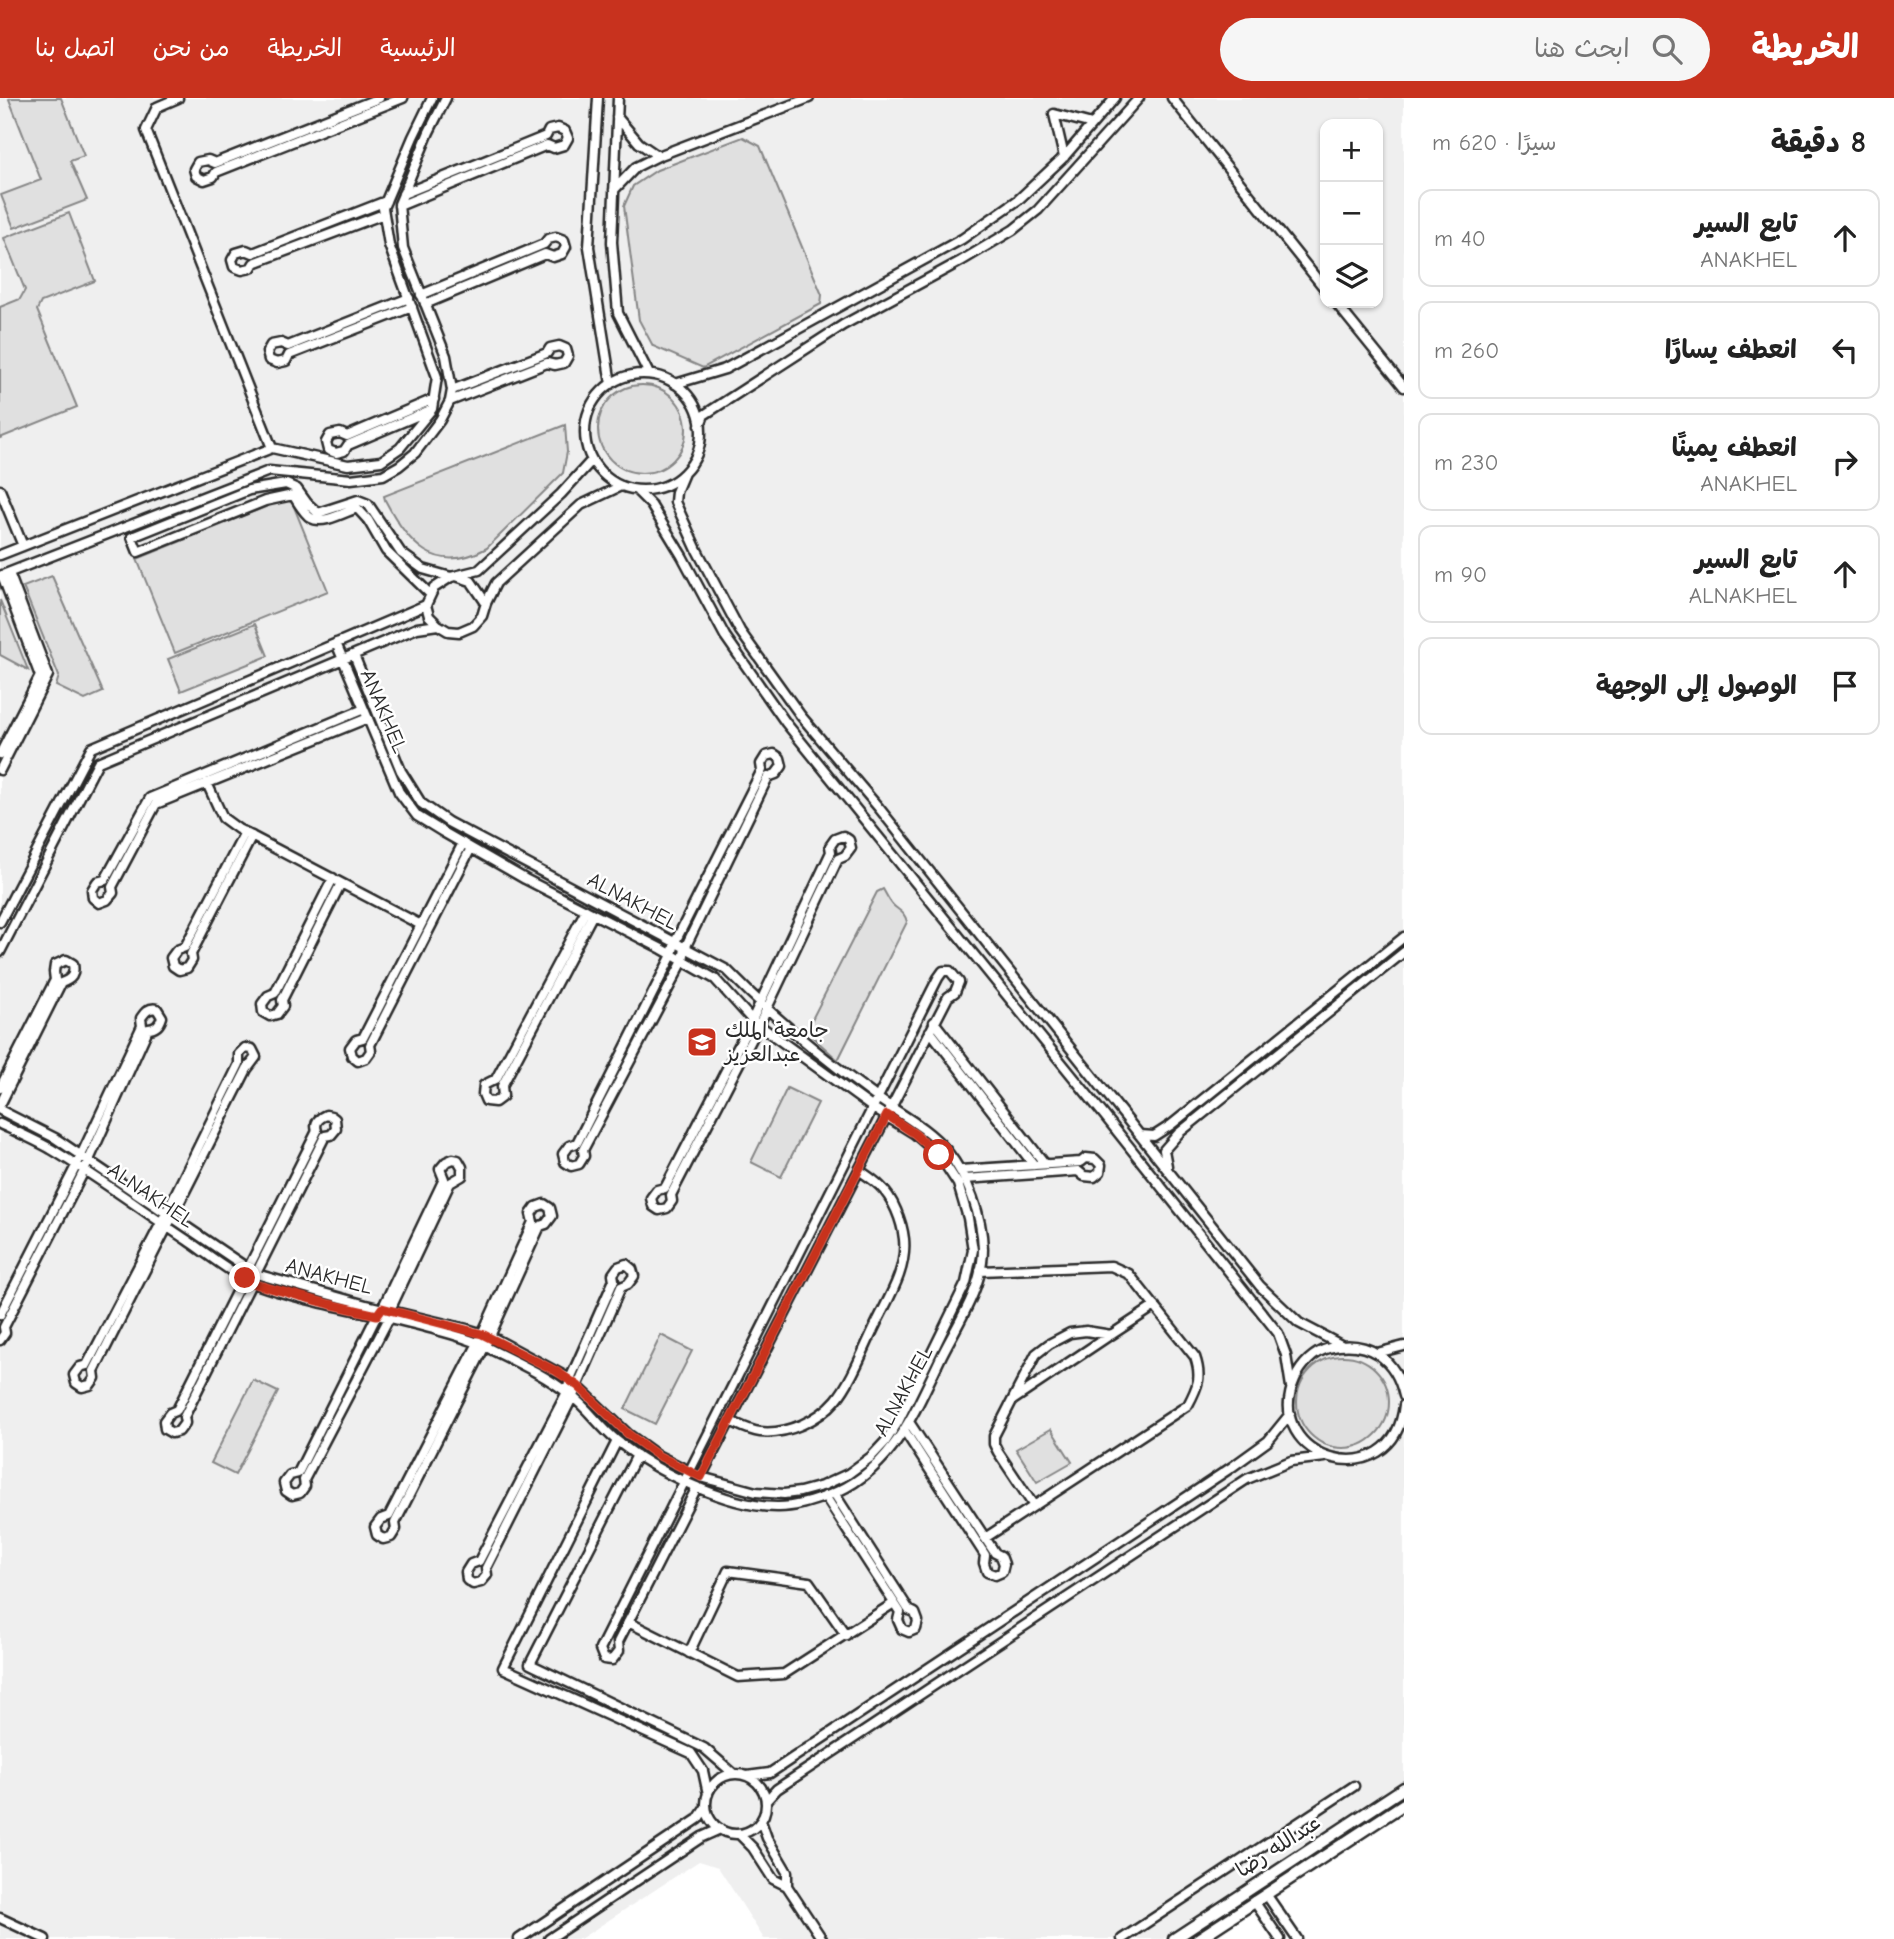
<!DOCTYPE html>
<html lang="ar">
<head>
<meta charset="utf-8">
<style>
  :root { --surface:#fff; --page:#f6f6f6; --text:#222; --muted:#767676; --line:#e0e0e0; --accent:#c8321e }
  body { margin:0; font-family:"Comic Neue","Playpen Sans Arabic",sans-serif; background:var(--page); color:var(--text); direction:rtl }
  .controls { position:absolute; right:21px; top:21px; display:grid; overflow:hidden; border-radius:14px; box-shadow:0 2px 5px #0004 }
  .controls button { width:63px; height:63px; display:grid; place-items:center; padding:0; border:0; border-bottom:2px solid var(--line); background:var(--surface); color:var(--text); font:35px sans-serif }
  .stop { position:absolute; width:21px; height:21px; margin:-16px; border:5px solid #c8321e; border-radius:50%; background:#fff }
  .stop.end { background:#c8321e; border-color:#fff; box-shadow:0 2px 7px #0008 }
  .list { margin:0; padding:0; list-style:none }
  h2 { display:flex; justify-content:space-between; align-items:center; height:91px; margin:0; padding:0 28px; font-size:30px }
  h2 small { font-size:23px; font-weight:400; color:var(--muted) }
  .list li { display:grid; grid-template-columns:46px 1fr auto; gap:21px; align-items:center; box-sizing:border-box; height:98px; margin:0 14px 14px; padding:0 14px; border:2px solid var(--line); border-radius:14px }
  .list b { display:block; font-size:26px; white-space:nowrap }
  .list p { margin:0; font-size:23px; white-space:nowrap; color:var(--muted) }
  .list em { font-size:23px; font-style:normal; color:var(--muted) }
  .icon { flex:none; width:38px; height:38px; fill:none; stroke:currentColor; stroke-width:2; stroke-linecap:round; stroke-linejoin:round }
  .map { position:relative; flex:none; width:1404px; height:1841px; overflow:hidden; direction:ltr }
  header { display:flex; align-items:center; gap:42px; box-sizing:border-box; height:98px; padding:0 35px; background:var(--accent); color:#fff }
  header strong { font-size:33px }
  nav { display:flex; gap:38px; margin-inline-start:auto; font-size:24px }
  .search { width:490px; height:63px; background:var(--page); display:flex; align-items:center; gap:18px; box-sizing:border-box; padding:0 24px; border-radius:38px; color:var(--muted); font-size:26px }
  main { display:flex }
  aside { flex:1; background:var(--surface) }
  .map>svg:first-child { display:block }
  .built { fill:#efefef; fill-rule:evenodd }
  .green { fill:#e0e0e0; stroke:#868686; stroke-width:2 }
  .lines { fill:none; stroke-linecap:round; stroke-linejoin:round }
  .minor-casing { stroke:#2b2b2b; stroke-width:13 }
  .tertiary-casing { stroke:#2b2b2b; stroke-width:15 }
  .minor { stroke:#fff; stroke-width:8 }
  .tertiary { stroke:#fff; stroke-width:10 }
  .route { stroke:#c8321e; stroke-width:9 }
  .labels { text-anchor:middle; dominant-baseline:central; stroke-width:5; stroke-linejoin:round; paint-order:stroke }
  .street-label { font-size:21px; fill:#2b2b2b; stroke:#fff }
  .poi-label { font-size:21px; fill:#2b2b2b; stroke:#fff; text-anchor:start }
</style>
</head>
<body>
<header>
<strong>الخريطة</strong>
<div class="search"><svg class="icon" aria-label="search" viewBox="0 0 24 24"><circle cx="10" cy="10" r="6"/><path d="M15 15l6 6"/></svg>ابحث هنا</div>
<nav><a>الرئيسية</a><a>الخريطة</a><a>من نحن</a><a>اتصل بنا</a></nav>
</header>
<main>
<aside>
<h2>8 دقيقة<small>سيرًا · 620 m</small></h2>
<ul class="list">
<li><svg class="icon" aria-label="ahead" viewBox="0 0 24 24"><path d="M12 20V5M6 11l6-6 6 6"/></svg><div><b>تابع السير</b><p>ANAKHEL</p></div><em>40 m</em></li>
<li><svg class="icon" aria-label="left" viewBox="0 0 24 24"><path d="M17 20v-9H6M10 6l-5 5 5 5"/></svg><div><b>انعطف يسارًا</b></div><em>260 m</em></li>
<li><svg class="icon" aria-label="right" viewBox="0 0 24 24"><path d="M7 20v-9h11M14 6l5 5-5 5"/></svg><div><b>انعطف يمينًا</b><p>ANAKHEL</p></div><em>230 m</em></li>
<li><svg class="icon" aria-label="ahead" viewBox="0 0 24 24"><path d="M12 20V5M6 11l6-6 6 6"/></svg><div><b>تابع السير</b><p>ALNAKHEL</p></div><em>90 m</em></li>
<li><svg class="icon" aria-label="arrive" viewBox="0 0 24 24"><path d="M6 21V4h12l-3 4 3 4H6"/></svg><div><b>الوصول إلى الوجهة</b></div></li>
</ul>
</aside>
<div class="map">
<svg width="1404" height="1841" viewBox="0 0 1404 1841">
  <rect width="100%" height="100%" fill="#fff"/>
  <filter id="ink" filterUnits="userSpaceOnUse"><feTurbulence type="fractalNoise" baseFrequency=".0143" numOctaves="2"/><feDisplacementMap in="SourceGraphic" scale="14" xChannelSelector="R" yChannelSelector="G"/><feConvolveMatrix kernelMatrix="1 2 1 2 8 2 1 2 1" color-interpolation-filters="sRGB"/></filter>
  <g filter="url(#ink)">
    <path class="built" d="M0 0H1404V1684L1163 1841H764L718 1769 699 1763 580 1841H0ZM1325 26H1378V205H1325Z"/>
    <path class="green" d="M12 0H61L84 58 70 63 87 102 14 130 1 97 41 82 9 1Z
      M743 39 760 48 822 197 821 206 703 270 653 248 639 222 624 108 633 88 657 72Z
      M69 115 95 183 41 204 37 212 77 309 0 340V209L20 201 25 192 4 140Z
      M598 331a44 44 0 1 1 88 0a44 44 0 1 1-88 0Z
      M565 327 567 354 563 375 487 450C435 478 408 446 385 402L384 398Z
      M290 399 328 493 175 555 137 461Z
      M52 478 103 594 85 602 56 588 59 578 23 489Z
      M0 502 28 572 0 557Z
      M255 526 268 558 181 593 168 561Z
      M883 791C886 796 889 803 893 807 899 813 904 813 907 824L838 962 806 933 877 794Z
      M787 990 818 1005 781 1079 751 1064Z
      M661 1237 692 1253 655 1326 625 1311Z
      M1297 1304a46 46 0 1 1 92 0a46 46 0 1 1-92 0Z
      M253 1282 278 1294 235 1377 211 1365Z
      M1051 1331 1072 1364 1037 1384 1016 1351Z"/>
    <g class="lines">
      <g class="minor-casing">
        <path id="minor" d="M178 0 157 9 146 32 272 350
          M379 0 215 65 208 62 198 64 194 71 196 78 204 82 213 79 216 74 403 0
          M598 0 589 149 611 286
          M618 0 612 144 618 215 649 276
          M1172 0 1325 191
          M658 58 809 0
          M1064 59 1054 16 1092 26
          M614 92 636 69 658 58 639 45 617 19
          M399 108 547 47 554 50 564 47 568 40 565 33 558 30 549 32 546 38 403 96
          M384 116 254 165 251 170 242 172 234 169 232 162 236 155 246 152 253 155 386 103
          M421 197 544 146 548 141 556 139 564 142 566 149 562 156 553 159 545 156 425 206
          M409 200 288 248 281 245 271 247 267 254 269 262 277 265 286 263 289 257 412 209
          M1336 205 1404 289
          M585 334a58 58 0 1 1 116 0a58 58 0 1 1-116 0Z
          M675 286 725 271 962 141 1018 102 1064 59 1115 0
          M450 303 547 265 555 267 564 265 568 258 566 251 559 248 550 250 547 255 452 292
          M428 313 348 347 344 353 336 355 328 352 326 344 330 337 340 335 347 338 434 301
          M700 327 704 317 843 227 961 163 1013 132 1038 112 1139 0
          M684 375 676 394 675 404 697 452 740 533 801 618 879 710 1260 1188 1299 1225 1341 1247
          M0 392 23 448
          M636 392 651 407 682 458 725 538 786 625 1104 1017 1278 1235 1286 1257 1291 1289
          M0 457 272 350 348 367 381 363 400 350 432 311 437 279 389 147 383 110 413 39 432 0
          M0 478 269 373 351 381 383 377 399 368 415 355 440 322 450 303 452 292 446 258 403 150 399 106 429 34 446 0
          M456 478 471 483 486 505
          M430 496 386 453 368 422 357 410C345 414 323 427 311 420 304 416 298 404 293 397L265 403 138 454 132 439 249 392 286 386 297 391 307 405 318 415 358 402 368 406 401 455 423 471 451 479
          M426 507 429 518 438 527
          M364 611 150 700 105 782 97 784 92 792 93 800 99 805 107 802 113 795 112 789 156 706 368 620
          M0 656 40 578 2 477
          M774 656 780 660 782 668 776 676 768 679 685 850 683 863 583 1052 584 1058 579 1066 571 1068 565 1064 563 1056 569 1048 577 1045 672 857 675 844 762 672 761 666 766 658Z
          M0 672 48 577 9 475
          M207 685 223 720 238 731 421 827
          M245 734 185 849 177 852 171 860 173 868 179 872 187 870 192 862 191 856 252 738
          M843 738 849 742 851 750 845 758 838 761 759 927 671 1097 672 1103 667 1110 659 1112 653 1108 651 1100 657 1092 665 1090 752 922 831 754 830 748 835 741Z
          M463 745 363 940 356 942 350 950 352 958 358 963 366 960 371 953 370 947 471 750
          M333 780 275 895 268 898 262 906 263 914 270 918 277 916 283 908 282 902 341 785
          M586 812 496 981 484 987 483 996 486 1003 495 1004 503 998 502 988 593 816
          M0 824 91 650 426 507 434 490 451 479 479 472 561 396 592 362
          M0 854 98 664 417 530 438 527 448 533 459 534 473 528 482 518 486 505 496 485 581 407 621 388
          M934 924 1045 1066
          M930 933 1034 1067
          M245 950 252 951 256 959 247 971 94 1273 95 1280 90 1287 82 1289 76 1285 74 1277 80 1269 87 1267 161 1125 239 966V956Z
          M0 990 55 882 54 874 55 867 66 862 73 866C75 877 72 881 61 885L0 1007
          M0 1012 55 1040 256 1176 366 1207 467 1231 490 1238 570 1281 628 1336 657 1357 701 1379 756 1394 784 1396 800 1394 822 1388 848 1376 871 1359 885 1344 898 1324 966 1185 973 1152 968 1120 958 1086 939 1057 915 1036 873 1010 752 922 715 881 662 851 525 781 443 734 417 718 399 694 336 545
          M326 1017 331 1018 335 1021 336 1031 331 1037 325 1038 184 1319 185 1325 179 1333 172 1335 165 1331 164 1323 170 1315 177 1312 317 1033C314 1024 319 1020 326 1017Z
          M0 1026C17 1034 35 1042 51 1051 98 1079 142 1112 187 1142 205 1154 236 1179 256 1186 309 1205 367 1213 422 1228 443 1234 464 1238 484 1248 512 1262 544 1276 569 1296 587 1309 599 1328 616 1342 654 1373 729 1410 779 1409 796 1409 812 1403 827 1398 892 1374 914 1315 942 1257 958 1225 983 1189 983 1151 982 1117 968 1080 947 1053 928 1030 900 1016 876 999 824 961 772 918 727 872L448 724 421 705 401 673 354 557
          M1140 1037 1154 1038 1171 1027 1404 839
          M453 1061 458 1062 462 1069V1078L450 1085 390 1212 389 1220 304 1382 305 1388 300 1395 292 1397 286 1393 284 1385 290 1377 298 1375 377 1217 382 1211 444 1081 440 1071 446 1064Z
          M1167 1068 1164 1052 1179 1035 1404 854
          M960 1072 1081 1064 1086 1060 1095 1061 1101 1067 1100 1074 1094 1079 1084 1078 1078 1073 965 1081
          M544 1106 550 1110 552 1118 546 1126 540 1128 490 1238 395 1425 396 1431 391 1439 383 1441 377 1437 375 1429 381 1421 389 1418 478 1245 533 1124 531 1116 536 1109Z
          M626 1166 632 1171 634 1178 628 1186 621 1189 573 1298 486 1470 487 1477 481 1484 473 1486 467 1482 466 1474 471 1466 479 1463 567 1294 570 1281 614 1182 613 1176 618 1169Z
          M980 1173 1111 1168 1129 1176 1195 1259C1202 1279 1198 1288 1188 1307L985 1440
          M0 1217 76 1068 142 928 141 920C145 914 149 909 157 911L162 919C160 926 156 931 148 931L84 1073 4 1229 5 1235 0 1242
          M1377 1255 1404 1248
          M1404 1298C1396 1261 1368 1240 1329 1250 1314 1254 1301 1267 1295 1281 1259 1362 1394 1401 1404 1307
          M1013 1302 1110 1237
          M730 1323C739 1327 750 1333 760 1334 787 1337 819 1322 836 1302 852 1283 865 1248 876 1226 889 1199 907 1172 904 1141 902 1123 893 1100 880 1088 874 1082 866 1077 859 1072
          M904 1332 985 1457 984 1465 987 1474 995 1477 1002 1474 1004 1466 1001 1458 995 1455 909 1324
          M617 1343 503 1570 691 1655 703 1673 708 1696
          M637 1357 530 1566 704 1650 734 1676
          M697 1389 618 1544 619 1553 612 1562 604 1561 600 1551 938 880 943 873H950L959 884 955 894 948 899 701 1379
          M825 1398 900 1514 898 1522 902 1531 909 1534 916 1531 918 1523 915 1515 909 1512 834 1395
          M1034 1408 998 1354 994 1346V1338L1036 1256 1049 1246 1070 1235 1086 1233 1111 1237 1155 1208
          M628 1524 738 1579 784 1576 894 1505
          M689 1555 728 1473 809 1484 846 1537
          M706 1706a30 30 0 1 1 60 0a30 30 0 1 1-60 0Z
          M747 1678 770 1675 1232 1369 1268 1343 1290 1316
          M766 1703 777 1691 1247 1381 1291 1363 1325 1359
          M739 1736 753 1750 773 1781 787 1788V1774L767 1740 761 1723
          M787 1788 822 1841
          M1266 1796 1297 1841
          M1254 1803 1280 1841
          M0 1820 45 1841
          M519 1841 698 1721 706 1709
          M549 1841 702 1739 720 1731
          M1122 1841 1354 1688"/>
      </g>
      <g class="tertiary-casing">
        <path id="tertiary" d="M1174 1841 1404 1690
          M1198 1841 1404 1706"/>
      </g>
      <use href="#minor" class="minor"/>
      <use href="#tertiary" class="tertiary"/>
    </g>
  </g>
  <g class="lines" filter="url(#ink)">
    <path class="route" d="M245 1180 251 1185 329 1206 377 1217 382 1210 482 1236 556 1273 578 1288 628 1336 657 1357 701 1379 887 1017 915 1036 939 1057"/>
  </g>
  <defs>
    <g id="university-square" transform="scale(1.575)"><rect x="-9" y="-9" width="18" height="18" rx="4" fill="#c8321e" stroke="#fff"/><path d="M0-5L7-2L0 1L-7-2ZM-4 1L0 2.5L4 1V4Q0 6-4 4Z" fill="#fff"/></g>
  </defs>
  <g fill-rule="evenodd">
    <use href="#university-square" x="702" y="944"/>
  </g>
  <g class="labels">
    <g class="street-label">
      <text transform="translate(384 613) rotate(67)">ANAKHEL</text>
      <text transform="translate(633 803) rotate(28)">ALNAKHEL</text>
      <text transform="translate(151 1097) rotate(34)">ALNAKHEL</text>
      <text transform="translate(329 1178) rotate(15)">ANAKHEL</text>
      <text transform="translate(903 1293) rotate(-61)">ALNAKHEL</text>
      <text transform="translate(1278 1748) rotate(-33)">عبدالله رضا</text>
    </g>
    <g class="poi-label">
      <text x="725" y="932">جامعة الملك<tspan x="725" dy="24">عبدالعزيز</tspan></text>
    </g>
  </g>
</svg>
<div class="controls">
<button>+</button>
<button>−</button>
<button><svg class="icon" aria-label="layers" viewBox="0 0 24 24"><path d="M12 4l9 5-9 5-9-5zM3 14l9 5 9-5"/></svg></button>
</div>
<div class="stop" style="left:939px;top:1057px"></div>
<div class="stop end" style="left:245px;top:1180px"></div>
</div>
</main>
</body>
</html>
